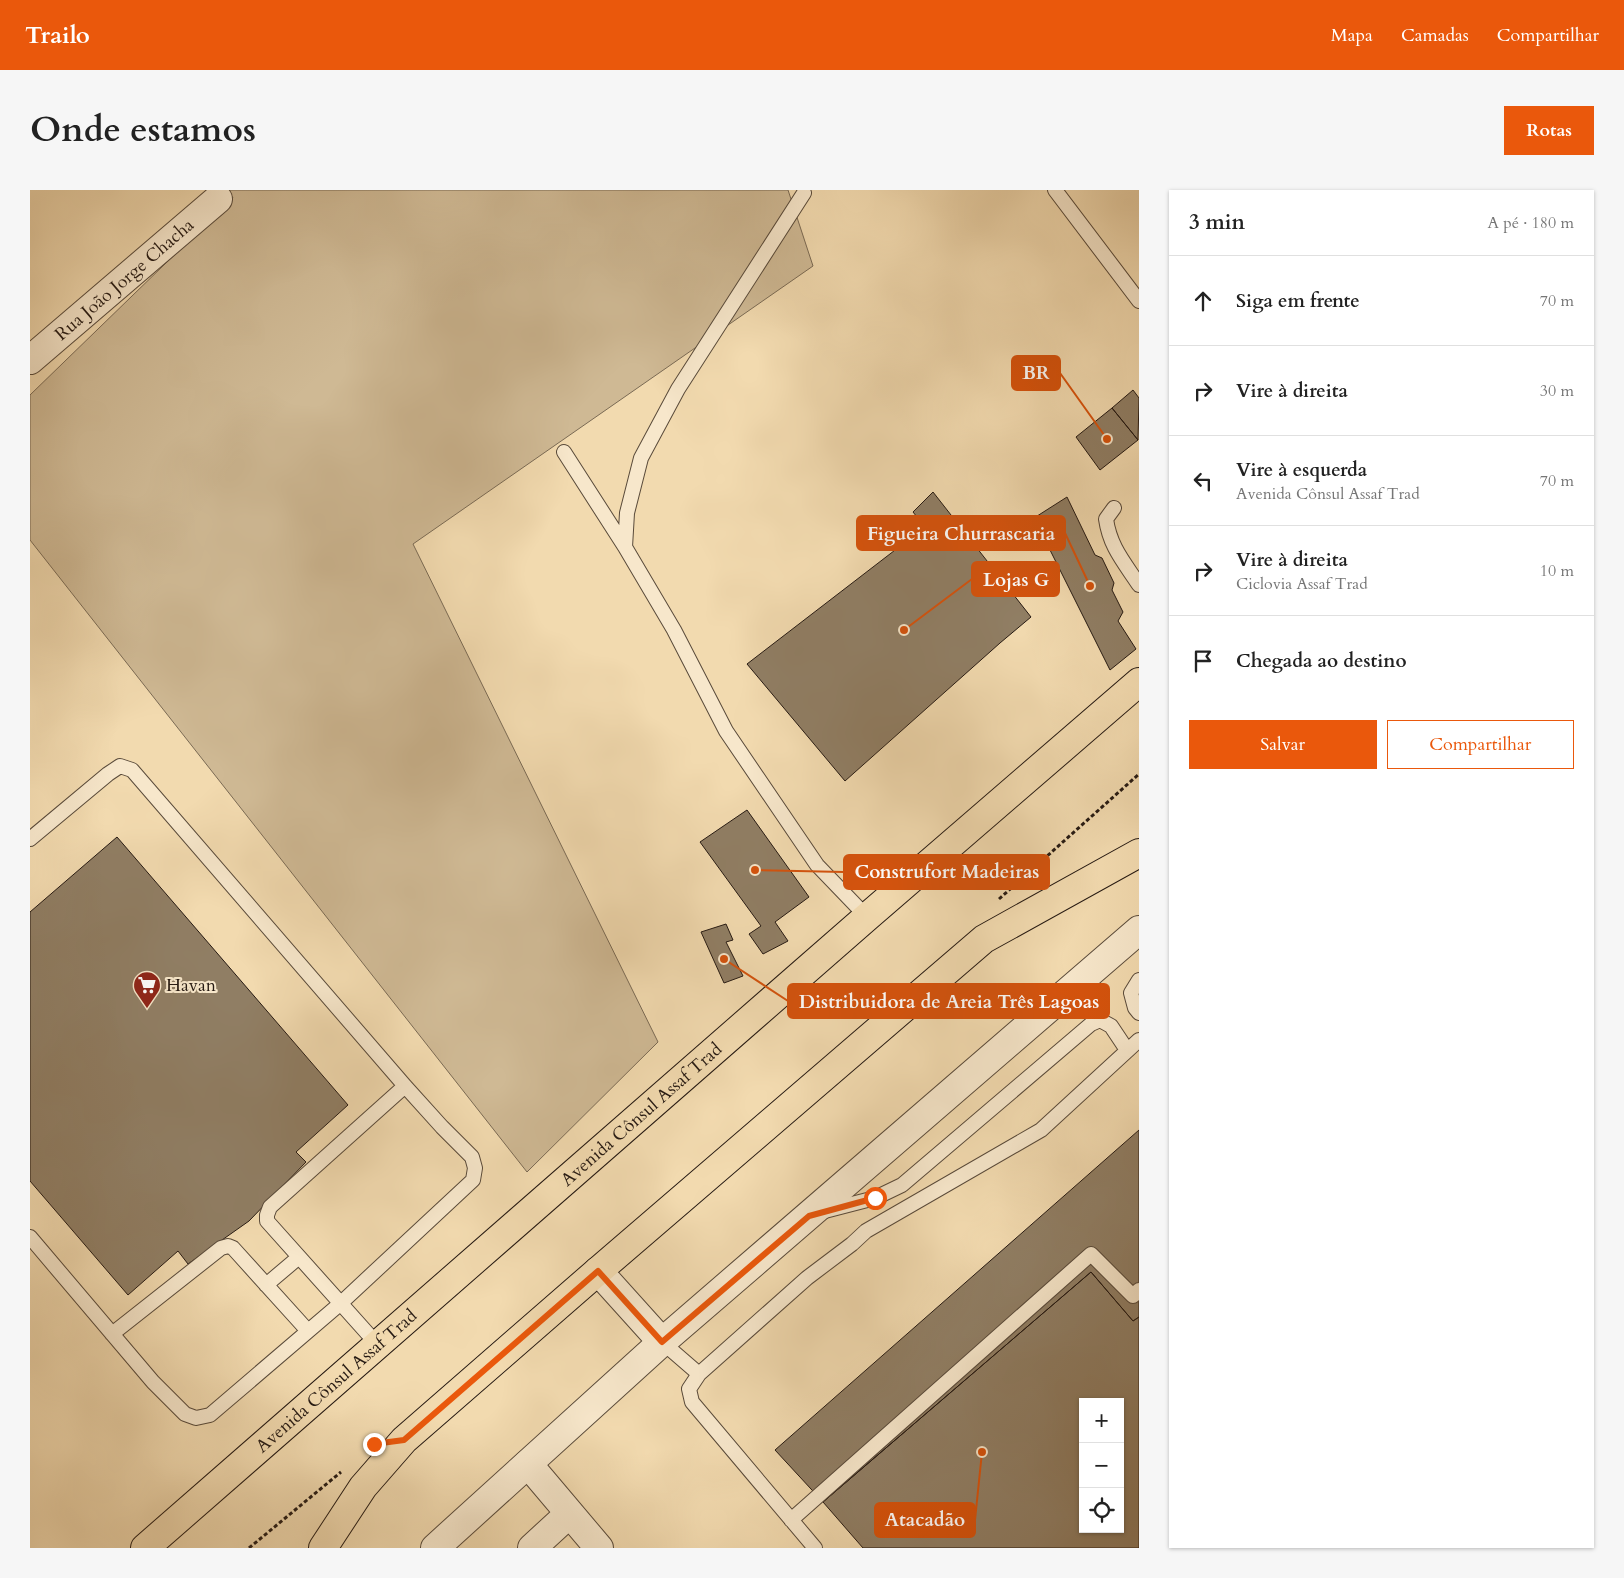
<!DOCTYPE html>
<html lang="pt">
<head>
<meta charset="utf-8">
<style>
  :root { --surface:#fff; --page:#f6f6f6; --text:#222; --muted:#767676; --line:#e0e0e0; --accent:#ea580c }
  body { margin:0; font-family:Cardo,serif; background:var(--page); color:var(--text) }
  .controls { position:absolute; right:15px; bottom:15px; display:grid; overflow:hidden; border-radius:0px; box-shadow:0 1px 4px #0004 }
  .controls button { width:45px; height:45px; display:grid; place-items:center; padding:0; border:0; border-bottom:1px solid var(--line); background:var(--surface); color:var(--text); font:25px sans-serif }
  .stop { position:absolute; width:15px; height:15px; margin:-11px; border:4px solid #ea580c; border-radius:50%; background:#fff }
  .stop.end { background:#ea580c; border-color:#fff; box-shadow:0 1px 5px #0008 }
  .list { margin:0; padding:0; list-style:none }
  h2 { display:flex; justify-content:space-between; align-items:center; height:65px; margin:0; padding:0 20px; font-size:21px }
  h2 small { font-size:16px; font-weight:400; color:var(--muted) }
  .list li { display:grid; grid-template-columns:32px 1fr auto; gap:15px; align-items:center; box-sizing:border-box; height:90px; padding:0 20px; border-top:1px solid var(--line) }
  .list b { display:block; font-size:19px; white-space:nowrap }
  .list p { margin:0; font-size:16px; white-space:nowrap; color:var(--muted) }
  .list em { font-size:16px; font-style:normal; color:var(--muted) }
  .actions { display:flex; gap:10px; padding:15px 20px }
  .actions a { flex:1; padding:11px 0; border:1px solid var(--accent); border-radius:0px; text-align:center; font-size:18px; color:var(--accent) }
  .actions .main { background:var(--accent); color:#fff }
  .icon { flex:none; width:28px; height:28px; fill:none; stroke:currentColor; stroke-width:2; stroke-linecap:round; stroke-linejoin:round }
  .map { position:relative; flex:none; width:1109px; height:1358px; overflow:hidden; border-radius:0px }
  header { display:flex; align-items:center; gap:30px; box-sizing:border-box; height:70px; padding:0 25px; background:var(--accent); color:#fff }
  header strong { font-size:24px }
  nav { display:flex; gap:28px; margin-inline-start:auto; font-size:18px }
  .intro { display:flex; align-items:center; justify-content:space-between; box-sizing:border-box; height:120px; padding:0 30px }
  h1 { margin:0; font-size:35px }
  .button { padding:12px 22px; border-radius:0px; background:var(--accent); color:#fff; font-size:18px; font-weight:700 }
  main { display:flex; gap:30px; padding:0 30px }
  aside { flex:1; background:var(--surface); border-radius:0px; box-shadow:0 1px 4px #0004 }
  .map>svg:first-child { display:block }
  .green { fill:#cfb994; stroke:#7a6a54 }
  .building { fill:#907e64; stroke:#261a13; fill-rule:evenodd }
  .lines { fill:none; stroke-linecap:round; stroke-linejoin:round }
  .lane-casing { stroke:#594a3a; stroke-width:16 }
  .street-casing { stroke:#594a3a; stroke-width:30 }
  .primary-casing { stroke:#261a13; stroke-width:30 }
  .path { stroke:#261a13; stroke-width:3; stroke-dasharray:4 2.5; stroke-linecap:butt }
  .lane { stroke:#f7e7cb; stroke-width:14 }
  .street { stroke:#f7e7cb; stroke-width:28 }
  .primary { stroke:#f2daaf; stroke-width:28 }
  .route { stroke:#ea580c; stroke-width:6 }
  .labels { text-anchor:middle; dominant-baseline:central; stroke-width:4; stroke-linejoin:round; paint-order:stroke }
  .street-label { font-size:18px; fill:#261a13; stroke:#f7e7cb }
  .poi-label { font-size:18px; fill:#261a13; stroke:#f7e7cb; text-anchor:start }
  .leader { fill:none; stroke:#d5530d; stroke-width:2 }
  .callout-dot { fill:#d5530d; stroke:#f7e7cb; stroke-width:2 }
  .callout { fill:#d5530d; stroke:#d5530d; stroke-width:2 }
  .callout-label { font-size:19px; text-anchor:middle; font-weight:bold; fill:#fff }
</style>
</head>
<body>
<header>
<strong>Trailo</strong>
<nav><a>Mapa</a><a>Camadas</a><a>Compartilhar</a></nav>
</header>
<div class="intro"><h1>Onde estamos</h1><a class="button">Rotas</a></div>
<main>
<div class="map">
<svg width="1109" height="1358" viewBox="0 0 1109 1358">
  <rect width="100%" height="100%" fill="#f2daaf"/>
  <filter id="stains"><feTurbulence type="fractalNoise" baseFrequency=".004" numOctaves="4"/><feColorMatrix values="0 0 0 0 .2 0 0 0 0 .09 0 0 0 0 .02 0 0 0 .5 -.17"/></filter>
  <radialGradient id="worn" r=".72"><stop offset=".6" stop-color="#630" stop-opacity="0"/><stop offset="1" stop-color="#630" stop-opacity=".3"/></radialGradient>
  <path class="green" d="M198 0H758L783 76 383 354 628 852 497 982 0 350V205L203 8Z"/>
  <path class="building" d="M1103 200 1109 208 1108 250 1082 218Z
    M1082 218 1108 250 1070 280 1046 247Z
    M903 302 1001 427 970 453 815 591 717 474 895 337 883 322Z
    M1037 307 1065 365 1072 368 1084 393 1082 400 1093 422 1088 431 1106 459 1080 480 1004 328Z
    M717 620 779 707 745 732 758 751 733 764 719 744 731 736 670 652Z
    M87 647 318 915 266 962 276 972 219 1031 158 1074 148 1061 98 1105 0 991V722Z
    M696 734 703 750 696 752 713 786 694 793 671 742Z
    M1109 940V1127L1103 1131 1061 1082 793 1312 745 1260Z
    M1061 1082 1103 1131 1109 1127V1358H833L793 1312ZM1053 1212H1090V1339H1053Z"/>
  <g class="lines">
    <g class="lane-casing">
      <path id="lane" d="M1025 0 1109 111
        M534 262 595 357 644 440 696 541 787 675 837 727
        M1084 318 1076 329C1080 357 1094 372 1109 395
        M595 357 597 323 611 268 648 199 774 3
        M0 649 78 584 90 576 102 580 375 896 412 937 442 967 445 978 443 990 311 1113 180 1225 166 1228 155 1224 123 1192 0 1047
        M1109 790 1101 803 1105 818 1109 823
        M791 1022 845 1008 872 995 1061 834 1070 830 1081 836 1097 860
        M236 1095 269 1067
        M82 1144 191 1058 198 1056 203 1058 278 1141
        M632 1152 669 1184
        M347 1154 237 1031V1025L240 1017 375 896
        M761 1330 1061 1064 1103 1106 1109 1100
        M785 1358 662 1212 659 1199 669 1184 777 1088 822 1054 836 1041 1011 940 1109 850"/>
    </g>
    <g class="street-casing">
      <g id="street">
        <path id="s1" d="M0 170 188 9"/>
        <path d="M568 1081 632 1152"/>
        <path d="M498 1274 569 1358"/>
        <path d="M405 1358 632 1152 1109 740"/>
        <path d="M502 1358 539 1324"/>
      </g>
    </g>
    <g class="primary-casing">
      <g id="primary">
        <path id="s2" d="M115 1358 837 727 1109 492"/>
        <path d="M293 1358 333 1297 374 1250 568 1081 954 749 1109 663"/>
      </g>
    </g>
    <path class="path" d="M969 709 1109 584
      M219 1358 311 1282"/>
    <use href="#lane" class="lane"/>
    <use href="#street" class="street"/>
    <use href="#primary" class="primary"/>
  </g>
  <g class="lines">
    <path class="route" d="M344 1254 374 1250 568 1081 632 1152 779 1026 845 1008"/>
  </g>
  <defs>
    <g id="supermarket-pin" transform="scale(1.4375)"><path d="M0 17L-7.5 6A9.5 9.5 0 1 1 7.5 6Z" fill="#8f2418" stroke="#f7e7cb"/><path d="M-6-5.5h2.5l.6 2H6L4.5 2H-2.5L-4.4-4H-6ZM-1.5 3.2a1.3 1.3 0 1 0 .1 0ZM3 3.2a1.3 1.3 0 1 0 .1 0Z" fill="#fff"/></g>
  </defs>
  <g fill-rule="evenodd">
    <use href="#supermarket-pin" x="117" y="795"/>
  </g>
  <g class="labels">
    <g class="street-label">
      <text stroke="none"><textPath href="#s1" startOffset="124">Rua João Jorge Chacha</textPath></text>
      <text stroke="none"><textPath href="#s2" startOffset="659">Avenida Cônsul Assaf Trad</textPath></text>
      <text stroke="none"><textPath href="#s2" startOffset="254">Avenida Cônsul Assaf Trad</textPath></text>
    </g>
    <g class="poi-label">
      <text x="136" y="795">Havan</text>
    </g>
  </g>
  <path class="leader" d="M1077 249L1030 183M1060 396L1035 343M874 440L942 389M725 680L814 682M694 769L758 811M952 1262L945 1330"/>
  <g class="callout-dot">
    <circle cx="1077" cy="249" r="5"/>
    <circle cx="1060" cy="396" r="5"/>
    <circle cx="874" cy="440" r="5"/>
    <circle cx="725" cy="680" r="5"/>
    <circle cx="694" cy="769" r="5"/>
    <circle cx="952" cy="1262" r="5"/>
  </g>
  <g class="callout">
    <rect x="982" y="166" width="48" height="34" rx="5"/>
    <rect x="827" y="326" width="208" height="34" rx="5"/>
    <rect x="942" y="372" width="87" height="34" rx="5"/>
    <rect x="814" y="665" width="205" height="34" rx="5"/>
    <rect x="758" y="794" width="321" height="34" rx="5"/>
    <rect x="845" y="1313" width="100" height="34" rx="5"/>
  </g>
  <g class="callout-label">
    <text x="1006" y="189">BR</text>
    <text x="931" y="350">Figueira Churrascaria</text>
    <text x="986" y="396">Lojas G</text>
    <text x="917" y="688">Construfort Madeiras</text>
    <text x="919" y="818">Distribuidora de Areia Três Lagoas</text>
    <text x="895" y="1336">Atacadão</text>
  </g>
  <rect width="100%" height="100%" filter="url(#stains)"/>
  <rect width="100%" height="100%" fill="url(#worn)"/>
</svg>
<div class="controls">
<button>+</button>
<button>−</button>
<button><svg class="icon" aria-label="locate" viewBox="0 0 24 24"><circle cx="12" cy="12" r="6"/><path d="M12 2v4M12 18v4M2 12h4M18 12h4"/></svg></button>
</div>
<div class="stop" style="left:845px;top:1008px"></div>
<div class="stop end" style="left:344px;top:1254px"></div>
</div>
<aside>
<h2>3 min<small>A pé · 180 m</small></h2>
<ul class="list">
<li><svg class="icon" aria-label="ahead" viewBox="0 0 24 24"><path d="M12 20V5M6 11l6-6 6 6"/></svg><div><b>Siga em frente</b></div><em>70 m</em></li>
<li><svg class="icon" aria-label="right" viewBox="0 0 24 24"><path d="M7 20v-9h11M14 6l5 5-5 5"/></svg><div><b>Vire à direita</b></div><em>30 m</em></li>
<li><svg class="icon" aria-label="left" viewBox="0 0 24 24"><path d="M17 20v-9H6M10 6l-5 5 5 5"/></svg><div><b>Vire à esquerda</b><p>Avenida Cônsul Assaf Trad</p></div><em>70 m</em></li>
<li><svg class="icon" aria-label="right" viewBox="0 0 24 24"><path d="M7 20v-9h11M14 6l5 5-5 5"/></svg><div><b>Vire à direita</b><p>Ciclovia Assaf Trad</p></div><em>10 m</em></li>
<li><svg class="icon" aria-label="arrive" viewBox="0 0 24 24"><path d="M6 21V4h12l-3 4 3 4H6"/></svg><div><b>Chegada ao destino</b></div></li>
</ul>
<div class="actions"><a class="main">Salvar</a><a>Compartilhar</a></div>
</aside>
</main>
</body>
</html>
